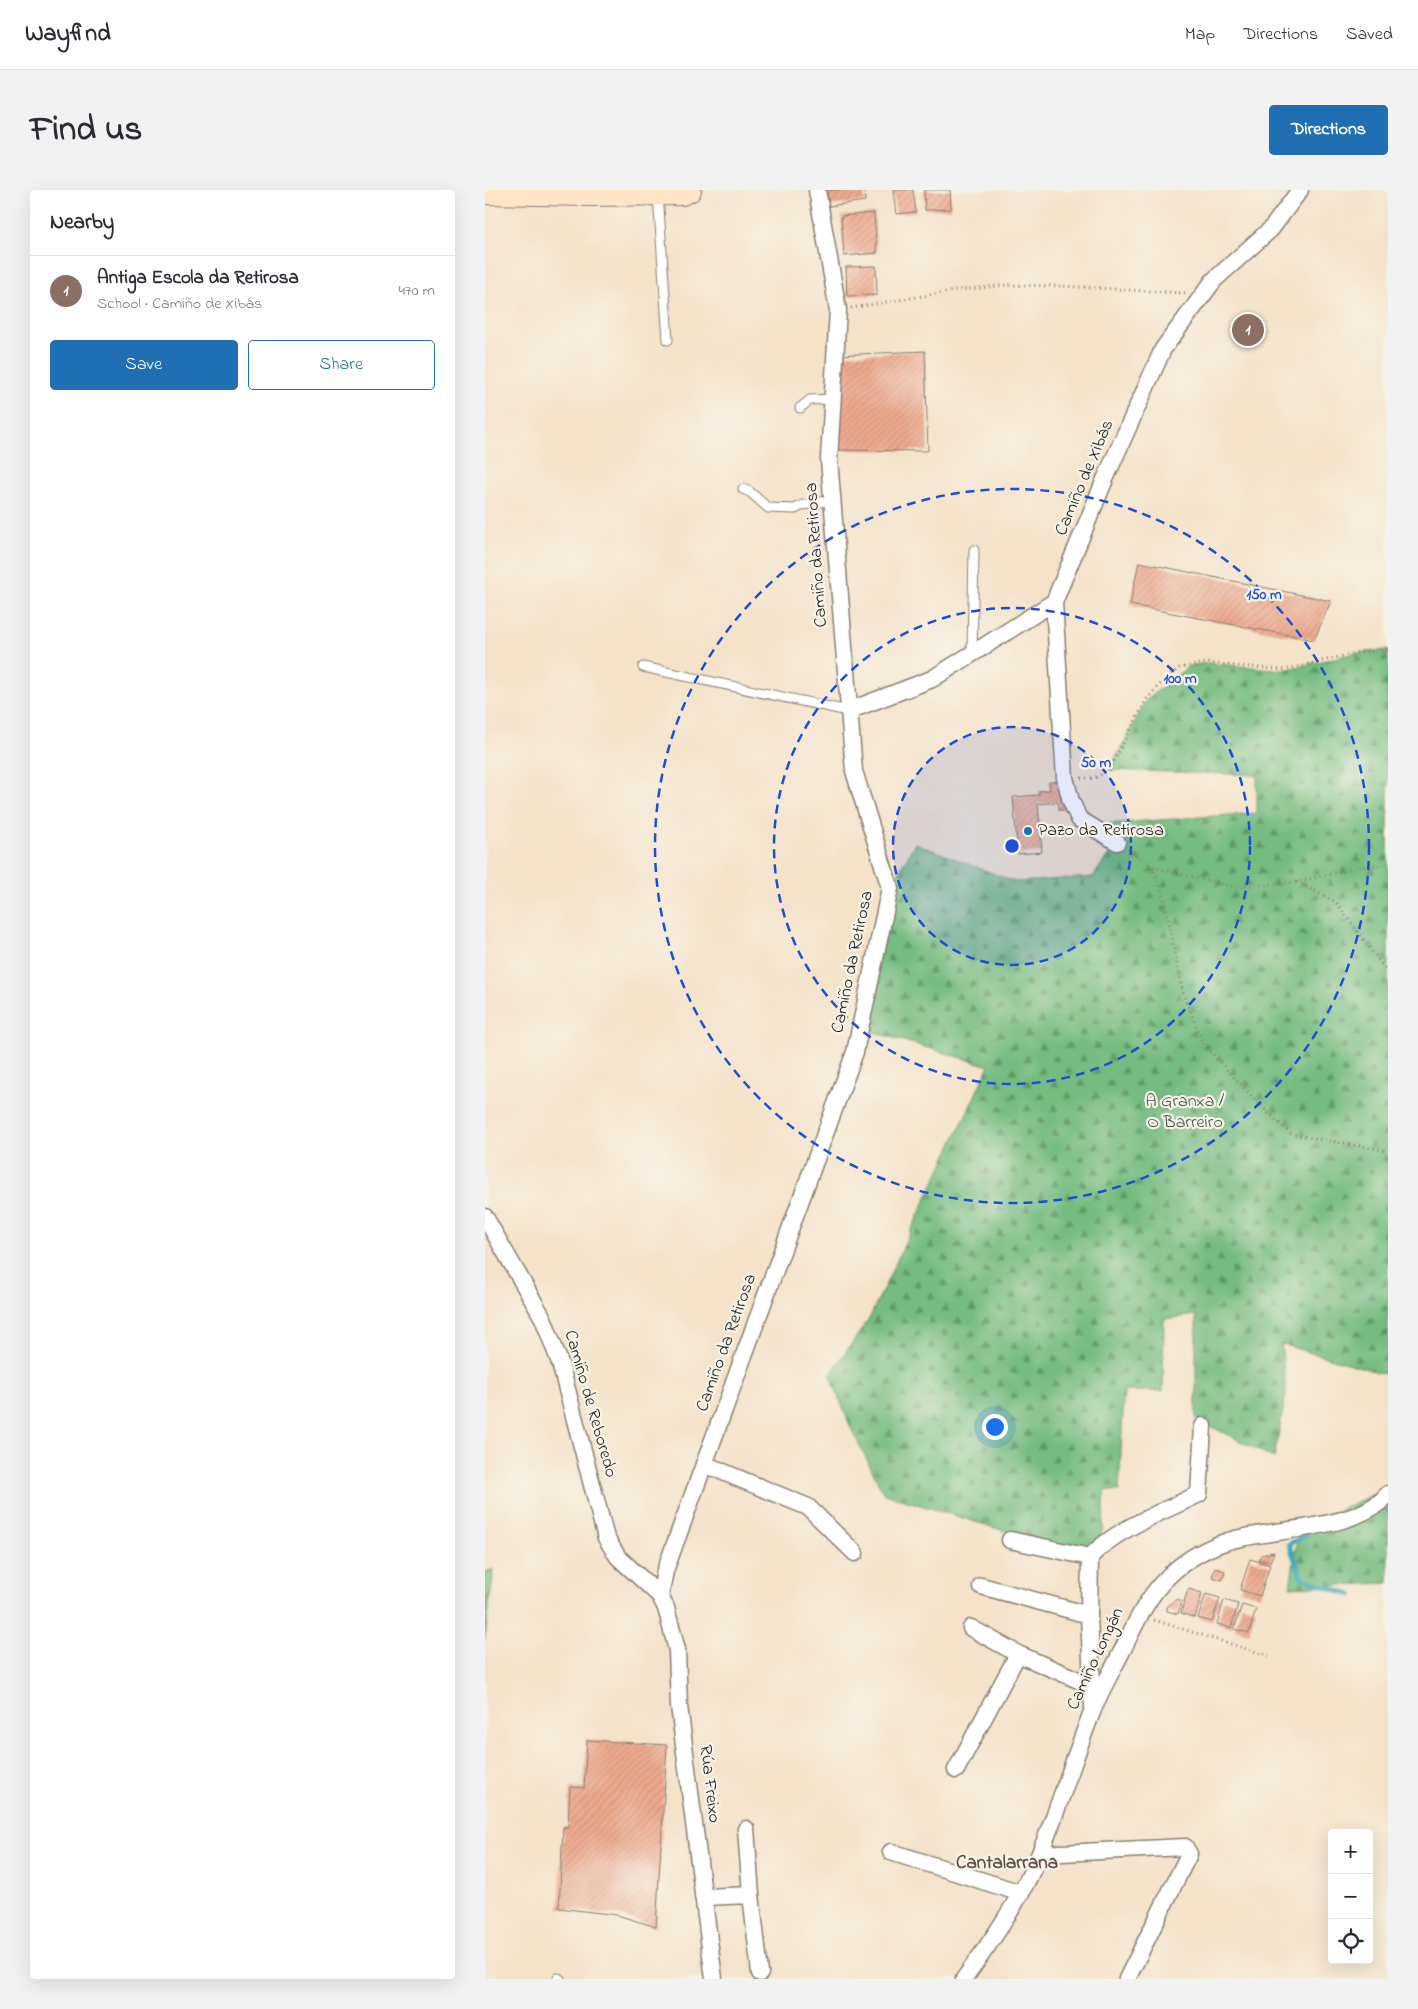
<!DOCTYPE html>
<html lang="en">
<head>
<meta charset="utf-8">
<style>
  :root { --surface:#fff; --page:#f2f2f3; --text:#2b2b33; --muted:#7c7c81; --line:#e1e1e2; --accent:#1f6fb2 }
  body { margin:0; font-family:"Indie Flower",sans-serif; background:var(--page); color:var(--text) }
  .controls { position:absolute; right:15px; bottom:15px; display:grid; overflow:hidden; border-radius:5px; box-shadow:0 5px 20px #0002 }
  .controls button { width:45px; height:45px; display:grid; place-items:center; padding:0; border:0; border-bottom:1px solid var(--line); background:var(--surface); color:var(--text); font:25px sans-serif }
  .you { position:absolute; left:509px; top:1236px; width:18px; height:18px; margin:-12px; border:4px solid #fff; border-radius:50%; background:#1a73e8; box-shadow:0 0 0 8px #1a73e833 }
  .badge { display:grid; place-items:center; width:32px; height:32px; border-radius:50%; background:var(--accent); color:#fff; font-size:16px; font-weight:700 }
  .pin { position:absolute; translate:-50% -50%; border:2px solid #fff; box-shadow:0 1px 5px #0006 }
  .list { margin:0; padding:0; list-style:none }
  h2 { display:flex; justify-content:space-between; align-items:center; height:65px; margin:0; padding:0 20px; font-size:21px }
  h2 small { font-size:16px; font-weight:400; color:var(--muted) }
  .list li { display:grid; grid-template-columns:32px 1fr auto; gap:15px; align-items:center; box-sizing:border-box; height:70px; padding:0 20px; border-top:1px solid var(--line) }
  .list b { display:block; font-size:19px; white-space:nowrap }
  .list p { margin:0; font-size:16px; white-space:nowrap; color:var(--muted) }
  .list em { font-size:16px; font-style:normal; color:var(--muted) }
  .actions { display:flex; gap:10px; padding:15px 20px }
  .actions a { flex:1; padding:11px 0; border:1px solid var(--accent); border-radius:5px; text-align:center; font-size:18px; color:var(--accent) }
  .actions .main { background:var(--accent); color:#fff }
  .icon { flex:none; width:28px; height:28px; fill:none; stroke:currentColor; stroke-width:2; stroke-linecap:round; stroke-linejoin:round }
  .map { position:relative; flex:none; width:903px; height:1789px; overflow:hidden; border-radius:5px }
  header { display:flex; align-items:center; gap:30px; box-sizing:border-box; height:70px; padding:0 25px; background:var(--surface); border-bottom:1px solid var(--line) }
  header strong { font-size:24px }
  nav { display:flex; gap:28px; margin-inline-start:auto; font-size:18px }
  .intro { display:flex; align-items:center; justify-content:space-between; box-sizing:border-box; height:120px; padding:0 30px }
  h1 { margin:0; font-size:35px }
  .button { padding:12px 22px; border-radius:5px; background:var(--accent); color:#fff; font-size:18px; font-weight:700 }
  main { display:flex; gap:30px; padding:0 30px }
  aside { flex:1; background:var(--surface); border-radius:5px; box-shadow:0 5px 20px #0002 }
  .map>svg:first-child { display:block }
  .forest { fill:url(#forest-firs); stroke:#486c4e }
  .lines { fill:none; stroke-linecap:round; stroke-linejoin:round }
  .stream { stroke:#3babb8; stroke-width:5 }
  .building { fill:url(#building-hatch) }
  .lane-casing { stroke:#887f72; stroke-width:11 }
  .street-casing { stroke:#887f72; stroke-width:19 }
  .secondary-casing { stroke:#887f72; stroke-width:26 }
  .path { stroke:#887f72; stroke-width:3; stroke-dasharray:1 4; stroke-linecap:butt }
  .lane { stroke:#fff; stroke-width:9 }
  .street { stroke:#fff; stroke-width:16 }
  .secondary { stroke:#fde5c5; stroke-width:24 }
  .ring { fill:none; stroke:#1d4ed8; stroke-width:2.5; stroke-dasharray:9 6 }
  .poi-dot { fill:#1f6fb2; stroke:#f7f3e8; stroke-width:2 }
  .labels { text-anchor:middle; dominant-baseline:central; stroke-width:4.5; stroke-linejoin:round; paint-order:stroke }
  .street-label { font-size:18px; fill:#1c1c1c; stroke:#f7f3e8 }
  .poi-label { font-size:18px; fill:#1c1c1c; stroke:#f7f3e8; text-anchor:start }
  .park-label { font-size:18px; fill:#3f5641; stroke:#f7f3e8 }
  .neighbourhood-label { font-size:19px; font-weight:bold; fill:#664e44; stroke:#f7f3e8 }
  .centre { fill:#1d4ed8; stroke:#f7f3e8; stroke-width:2.5 }
  .ring-label { font-size:15px; text-anchor:middle; font-weight:bold; fill:#1d4ed8; stroke:#f7f3e8; stroke-width:4.5; stroke-linejoin:round; paint-order:stroke }
</style>
</head>
<body>
<header>
<strong>Wayfind</strong>
<nav><a>Map</a><a>Directions</a><a>Saved</a></nav>
</header>
<div class="intro"><h1>Find us</h1><a class="button">Directions</a></div>
<main>
<aside>
<h2>Nearby<small></small></h2>
<ul class="list">
<li><span class="badge" style="background:#8d6e63">1</span><div><b>Antiga Escola da Retirosa</b><p>School · Camiño de Xibás</p></div><em>470 m</em></li>
</ul>
<div class="actions"><a class="main">Save</a><a>Share</a></div>
</aside>
<div class="map">
<svg width="903" height="1789" viewBox="0 0 903 1789">
  <defs>
    <pattern id="forest-firs" width="22" height="20" patternUnits="userSpaceOnUse" patternTransform="scale(1.25)"><rect width="22" height="20" fill="#75bc80"/><path d="M5 1l3.5 6h-7zM16 11l3.5 6h-7z" fill="#5f9868"/></pattern>
    <pattern id="building-hatch" width="6" height="6" patternUnits="userSpaceOnUse" patternTransform="scale(1.25)"><rect width="6" height="6" fill="#eeaa8d"/><path d="M-1 1l2-2M0 6l6-6M5 7l2-2" fill="none" stroke="#cc9279"/></pattern>
  </defs>
  <rect width="100%" height="100%" fill="#f7f3e8"/>
  <filter id="ink" filterUnits="userSpaceOnUse"><feTurbulence type="fractalNoise" baseFrequency=".02" numOctaves="2"/><feDisplacementMap in="SourceGraphic" scale="10" xChannelSelector="R" yChannelSelector="G"/><feConvolveMatrix kernelMatrix="1 2 1 2 8 2 1 2 1" color-interpolation-filters="sRGB"/></filter>
  <filter id="wash" filterUnits="userSpaceOnUse"><feTurbulence type="fractalNoise" baseFrequency=".0096" numOctaves="4" result="noise"/><feDisplacementMap in="SourceGraphic" scale="20" xChannelSelector="R" yChannelSelector="G"/><feGaussianBlur stdDeviation="1.12" result="paint"/><feColorMatrix in="noise" values="0 0 0 0 0 0 0 0 0 0 0 0 0 0 0 0 0 1.4 0 .05"/><feComposite in="paint" operator="in"/></filter>
  <g filter="url(#wash)">
    <rect width="100%" height="100%" fill="#f4e2c9"/>
    <path class="forest" d="M903 460V1185L796 1154 801 1204 789 1268 711 1229V1125L679 1129 678 1201H639L634 1301 620 1300 618 1339 605 1367 399 1304 366 1238 345 1185 385 1127 504 876 375 838 405 698 430 653 530 692 608 687 632 652 619 634 772 623V585L624 580 662 509 704 476 722 473 799 480 870 463Z
      M903 1298V1393L805 1397 814 1338Z
      M9 1379 0 1449V1382Z"/>
    <g class="lines">
      <path class="stream" d="M822 1345 804 1354 817 1388 867 1405"/>
    </g>
    <g id="blocks">
      <path class="building" d="M342 0H379L380 11 344 16Z
        M408 0H428L431 22 411 24Z
        M439 0H465L466 19 440 20Z
        M389 23 392 63 359 66 356 26Z
        M391 76 392 105 362 106 361 77Z
        M440 161 443 261 345 260 351 165Z
        M654 372 846 411 829 450 645 415Z
        M578 591 580 620H574L573 612 553 614 557 662 533 664 528 607 554 605V601L565 600 564 592Z
        M789 1362 785 1372 774 1370 776 1365Z
        M765 1369 785 1375 775 1406 755 1400Z
        M730 1378 740 1381 737 1390 727 1387Z
        M703 1399 717 1403 710 1428 696 1423Z
        M721 1404 735 1408 727 1432 713 1428Z
        M692 1409 697 1411 693 1424 682 1421V1417Z
        M739 1410 753 1414 746 1438 732 1434Z
        M757 1415 771 1419 764 1443 749 1439Z
        M102 1550 182 1555 171 1737 132 1725 74 1718 78 1637H83L85 1597 99 1598Z"/>
    </g>
  </g>
  <g filter="url(#ink)">
    <use href="#blocks" fill-opacity="0" stroke="#887f72" stroke-width="1"/>
    <g class="lines">
      <g class="lane-casing">
        <path id="lane" d="M173 4 183 150
          M315 218 325 210 348 209
          M258 299 265 302 283 318 310 319 318 315 348 310
          M487 464 489 360
          M158 477 363 521
          M73 1788 75 1789"/>
      </g>
      <g class="street-casing">
        <path id="street" d="M569 412 580 588 586 611 594 629 632 652
          M363 521 447 489 569 412 621 287 678 159 729 90 786 39 815 0
          M0 1027 58 1128 75 1173 121 1348 133 1367 175 1406 181 1418 192 1460 194 1516 229 1789
          M219 1274 323 1317 370 1363
          M525 1350 605 1367
          M496 1396 604 1425
          M175 1406 180 1381 370 862 405 698 369 581 344 269 353 120 332 0
          M486 1438 533 1464
          M608 1517 604 1425 605 1367C630 1339 680 1321 714 1304L718 1236
          M471 1580 533 1464 607 1496
          M261 1639 266 1705
          M406 1662 536 1703
          M555 1664 700 1657 704 1664 642 1789
          M218 1707 266 1705 275 1783
          M479 1789C508 1749 536 1709 555 1663 574 1617 589 1568 607 1522 615 1501 627 1481 637 1461 649 1437 659 1413 677 1393 694 1374 718 1359 743 1351 787 1338 873 1341 903 1304"/>
      </g>
      <g class="secondary-casing">
        <path id="secondary" d="M0 2 102 4 197 3 204 0"/>
      </g>
      <path class="path" d="M366 118 474 100 523 95 575 96 700 103
        M596 588H609L624 580 662 509 679 490 694 478 722 473 799 480 870 463 903 460
        M643 659 668 677 679 709 698 804 719 855 774 914 806 944 903 961
        M668 677 749 697 812 692 874 677 903 675
        M812 692 851 712 903 783
        M669 1430 784 1466"/>
      <use href="#lane" class="lane"/>
      <use href="#street" class="street"/>
      <use href="#secondary" class="secondary"/>
    </g>
  </g>
  <circle cx="527" cy="656" r="119" fill="#1d4ed8" fill-opacity=".12"/>
  <g class="ring">
    <circle cx="527" cy="656" r="119"/>
    <circle cx="527" cy="656" r="238"/>
    <circle cx="527" cy="656" r="357"/>
  </g>
  <circle class="poi-dot" cx="543" cy="641" r="5"/>
  <g class="labels">
    <g class="street-label">
      <text transform="translate(600 288) rotate(-67)">Camiño de Xibás</text>
      <text transform="translate(332 365) rotate(-94)">Camiño da Retirosa</text>
      <text transform="translate(368 772) rotate(-78)">Camiño da Retirosa</text>
      <text transform="translate(242 1153) rotate(-70)">Camiño da Retirosa</text>
      <text transform="translate(105 1214) rotate(74)">Camiño de Reboredo</text>
      <text transform="translate(611 1469) rotate(-65)">Camiño Longán</text>
      <text transform="translate(224 1594) rotate(83)">Rúa Freixo</text>
    </g>
    <g class="poi-label">
      <text x="553" y="641">Pazo da Retirosa</text>
    </g>
    <g class="park-label">
      <text x="700" y="912">A Granxa /<tspan x="700" dy="21">O Barreiro</tspan></text>
    </g>
    <g class="neighbourhood-label">
      <text x="522" y="1673">Cantalarrana</text>
    </g>
  </g>
  <circle cx="527" cy="656" r="8" class="centre"/>
  <g class="ring-label">
    <text x="779" y="409">150 m</text>
    <text x="695" y="493">100 m</text>
    <text x="611" y="577">50 m</text>
  </g>
</svg>
<div class="controls">
<button>+</button>
<button>−</button>
<button><svg class="icon" aria-label="locate" viewBox="0 0 24 24"><circle cx="12" cy="12" r="6"/><path d="M12 2v4M12 18v4M2 12h4M18 12h4"/></svg></button>
</div>
<div class="you"></div>
<div class="pin badge" style="left:763px;top:140px;background:#8d6e63">1</div>
</div>
</main>
</body>
</html>
